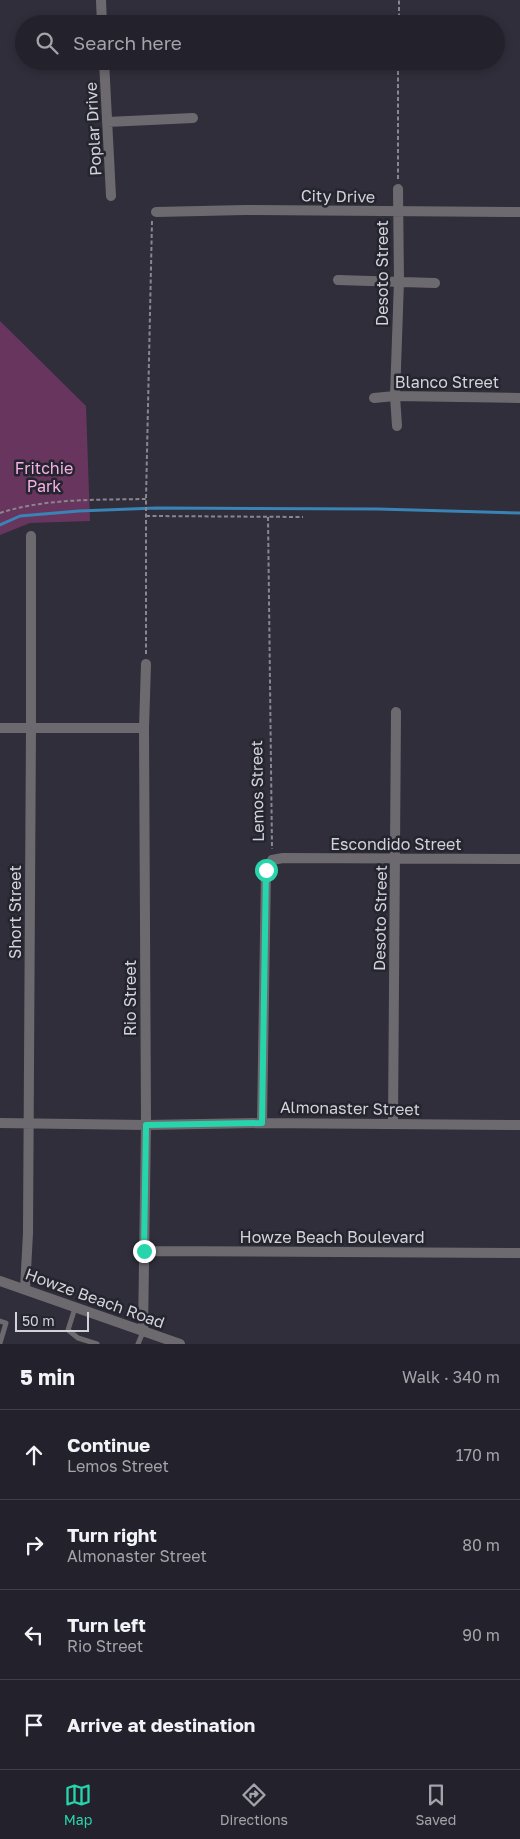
<!DOCTYPE html>
<html lang="en">
<head>
<meta charset="utf-8">
<style>
  :root { --surface:#23222c; --page:#2b2a34; --text:#f1f3f6; --muted:#a3a4a9; --line:#403f48; --accent:#27d5ad }
  body { margin:0; font-family:"Golos Text",sans-serif; background:var(--page); color:var(--text) }
  .scale { position:absolute; left:15px; bottom:12px; width:74px; box-sizing:border-box; padding-left:5px; border:2px solid #d2d2d9; border-top:0; font-size:14px; line-height:18px; white-space:nowrap; color:#d2d2d9; -webkit-text-stroke:4px #252530; paint-order:stroke }
  .stop { position:absolute; width:15px; height:15px; margin:-11px; border:4px solid #27d5ad; border-radius:50%; background:#fff }
  .stop.end { background:#27d5ad; border-color:#fff; box-shadow:0 1px 5px #0008 }
  .list { margin:0; padding:0; list-style:none }
  h2 { display:flex; justify-content:space-between; align-items:center; height:65px; margin:0; padding:0 20px; font-size:21px }
  h2 small { font-size:16px; font-weight:400; color:var(--muted) }
  .list li { display:grid; grid-template-columns:32px 1fr auto; gap:15px; align-items:center; box-sizing:border-box; height:90px; padding:0 20px; border-top:1px solid var(--line) }
  .list b { display:block; font-size:19px; white-space:nowrap }
  .list p { margin:0; font-size:16px; white-space:nowrap; color:var(--muted) }
  .list em { font-size:16px; font-style:normal; color:var(--muted) }
  .icon { flex:none; width:28px; height:28px; fill:none; stroke:currentColor; stroke-width:2; stroke-linecap:round; stroke-linejoin:round }
  .map { position:relative; flex:none; width:520px; height:1344px; overflow:hidden }
  .search { position:absolute; background:var(--surface); box-shadow:0 2px 8px #0003; left:15px; right:15px; top:15px; height:55px; display:flex; align-items:center; gap:12px; box-sizing:border-box; padding:0 18px; border-radius:28px; color:var(--muted); font-size:19px }
  .sheet { height:425px; background:var(--surface) }
  nav { display:flex; justify-content:space-around; align-items:center; box-sizing:border-box; height:70px; border-top:1px solid var(--line); background:var(--surface); font-size:14px; color:var(--muted) }
  nav a { display:grid; justify-items:center; gap:2px }
  nav .on { color:var(--accent) }
  .map>svg:first-child { display:block }
  .green { fill:#67355e }
  .lines { fill:none; stroke-linecap:round; stroke-linejoin:round }
  .stream { stroke:#3a83b5; stroke-width:3 }
  .path { stroke:#888790; stroke-width:2; stroke-dasharray:4 2.5; stroke-linecap:butt }
  .service { stroke:#6d6a6f; stroke-width:5 }
  .minor { stroke:#6d6a6f; stroke-width:10 }
  .tertiary { stroke:#6d6a6f; stroke-width:10 }
  .route { stroke:#27d5ad; stroke-width:6 }
  .labels { text-anchor:middle; dominant-baseline:central; stroke-width:5; stroke-linejoin:round; paint-order:stroke }
  .street-label { font-size:16px; fill:#d2d2d9; stroke:#252530 }
  .park-label { font-size:16px; fill:#f7b0e7; stroke:#252530 }
</style>
</head>
<body>
<div class="map">
<svg width="520" height="1344" viewBox="0 0 520 1344">
  <rect width="100%" height="100%" fill="#2f2e3a"/>
  <path class="green" d="M0 321 86 406 90 521 30 523 0 535Z"/>
  <g class="lines">
    <path class="stream" d="M0 525 20 516 79 511 156 508 378 509 520 513"/>
    <path class="path" d="M399 24V0
      M398 179V61
      M0 513C46 498 98 500 146 499
      M146 516 303 517
      M268 517 272 849
      M146 654V499L152 221"/>
    <path class="service" d="M75 1308 68 1330 78 1338 97 1344
      M0 1321 6 1323 0 1343
      M138 1344 143 1332"/>
    <path class="minor" d="M101 0 102 24
      M104 61 111 196
      M107 122 193 118
      M156 212 245 210 520 212
      M338 280 435 283
      M374 398 395 396 520 398
      M397 426 395 396 399 281 398 189
      M0 728H144
      M0 1123 146 1125 262 1123 520 1125
      M262 1123 266 870 272 860 283 858 520 859
      M393 1124 396 712
      M144 1251 520 1253
      M25 1289 28 1233 31 728V536
      M143 1332 146 1125 144 728 146 664"/>
    <path class="tertiary" d="M0 1281 180 1344"/>
  </g>
  <g class="lines">
    <path class="route" d="M144 1251 146 1125 262 1123 266 870"/>
  </g>
  <g class="labels">
    <g class="street-label">
      <text transform="translate(93 129) rotate(-93)">Poplar Drive</text>
      <text transform="translate(338 196) rotate(1)">City Drive</text>
      <text transform="translate(382 273) rotate(-90)">Desoto Street</text>
      <text x="447" y="382">Blanco Street</text>
      <text transform="translate(257 791) rotate(-91)">Lemos Street</text>
      <text x="396" y="844">Escondido Street</text>
      <text transform="translate(15 912) rotate(-90)">Short Street</text>
      <text transform="translate(380 918) rotate(-89)">Desoto Street</text>
      <text transform="translate(130 998) rotate(-90)">Rio Street</text>
      <text transform="translate(350 1108) rotate(1)">Almonaster Street</text>
      <text x="332" y="1237">Howze Beach Boulevard</text>
      <text transform="translate(95 1298) rotate(20)">Howze Beach Road</text>
    </g>
    <g class="park-label">
      <text x="44" y="468">Fritchie<tspan x="44" dy="18">Park</tspan></text>
    </g>
  </g>
</svg>
<div class="scale">50 m</div>
<div class="stop" style="left:266px;top:870px"></div>
<div class="stop end" style="left:144px;top:1251px"></div>
<div class="search"><svg class="icon" aria-label="search" viewBox="0 0 24 24"><circle cx="10" cy="10" r="6"/><path d="M15 15l6 6"/></svg>Search here</div>
</div>
<section class="sheet">
<h2>5 min<small>Walk · 340 m</small></h2>
<ul class="list">
<li><svg class="icon" aria-label="ahead" viewBox="0 0 24 24"><path d="M12 20V5M6 11l6-6 6 6"/></svg><div><b>Continue</b><p>Lemos Street</p></div><em>170 m</em></li>
<li><svg class="icon" aria-label="right" viewBox="0 0 24 24"><path d="M7 20v-9h11M14 6l5 5-5 5"/></svg><div><b>Turn right</b><p>Almonaster Street</p></div><em>80 m</em></li>
<li><svg class="icon" aria-label="left" viewBox="0 0 24 24"><path d="M17 20v-9H6M10 6l-5 5 5 5"/></svg><div><b>Turn left</b><p>Rio Street</p></div><em>90 m</em></li>
<li><svg class="icon" aria-label="arrive" viewBox="0 0 24 24"><path d="M6 21V4h12l-3 4 3 4H6"/></svg><div><b>Arrive at destination</b></div></li>
</ul>
</section>
<nav>
<a class="on"><svg class="icon" aria-label="map" viewBox="0 0 24 24"><path d="M3 6l6-2 6 2 6-2v14l-6 2-6-2-6 2zM9 4v14M15 6v14"/></svg>Map</a>
<a><svg class="icon" aria-label="directions" viewBox="0 0 24 24"><path d="M12 3l9 9-9 9-9-9zM9 14v-3h6M13 9l2 2-2 2"/></svg>Directions</a>
<a><svg class="icon" aria-label="saved" viewBox="0 0 24 24"><path d="M7 4h10v16l-5-4-5 4z"/></svg>Saved</a>
</nav>
</body>
</html>
